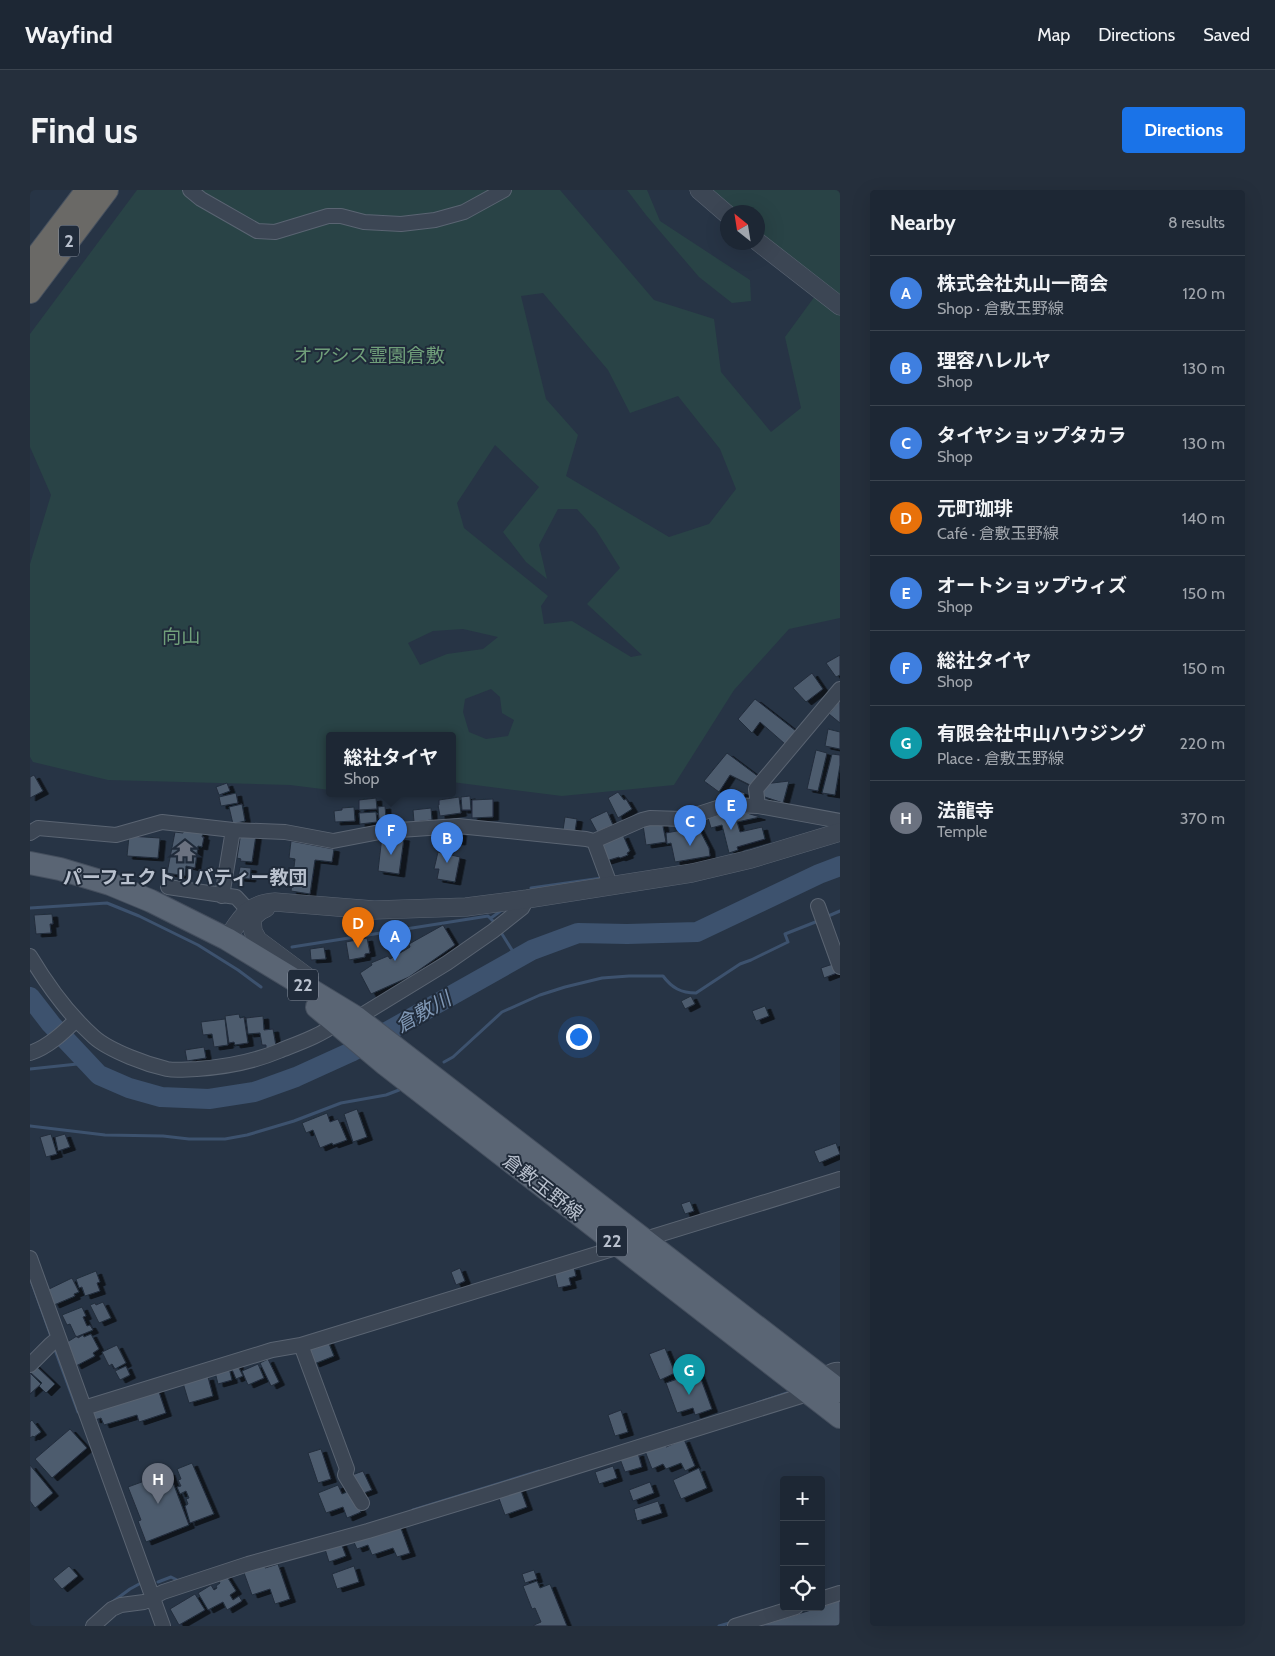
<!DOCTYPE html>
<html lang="en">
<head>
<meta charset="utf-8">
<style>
  :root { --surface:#1d2734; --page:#252f3c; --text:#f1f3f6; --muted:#a0a5ac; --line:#3b444f; --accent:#1a73e8 }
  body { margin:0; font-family:Cabin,"Noto Sans JP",sans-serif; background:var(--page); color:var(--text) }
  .controls { position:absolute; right:15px; bottom:15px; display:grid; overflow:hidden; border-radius:5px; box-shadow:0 5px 20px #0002 }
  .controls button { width:45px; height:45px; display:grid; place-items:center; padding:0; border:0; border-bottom:1px solid var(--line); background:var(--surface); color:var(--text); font:25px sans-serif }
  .compass { position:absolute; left:690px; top:15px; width:45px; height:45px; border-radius:50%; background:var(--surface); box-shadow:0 5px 20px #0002; rotate:330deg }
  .you { position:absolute; left:548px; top:846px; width:18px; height:18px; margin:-12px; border:4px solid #fff; border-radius:50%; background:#1a73e8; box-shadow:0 0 0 8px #1a73e833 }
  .badge { display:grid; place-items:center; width:32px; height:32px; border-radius:50%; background:var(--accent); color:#fff; font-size:16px; font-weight:700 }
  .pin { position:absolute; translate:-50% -41px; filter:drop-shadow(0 1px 2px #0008) }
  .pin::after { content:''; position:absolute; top:26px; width:18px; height:15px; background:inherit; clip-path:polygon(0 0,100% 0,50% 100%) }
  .popup { position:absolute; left:296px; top:542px; width:130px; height:65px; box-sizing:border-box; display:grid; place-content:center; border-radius:5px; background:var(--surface); filter:drop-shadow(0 1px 4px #0005); font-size:16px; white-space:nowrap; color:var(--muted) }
  .popup b { font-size:19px; color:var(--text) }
  .popup::after { content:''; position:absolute; left:50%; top:100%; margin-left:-10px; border:10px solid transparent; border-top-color:var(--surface) }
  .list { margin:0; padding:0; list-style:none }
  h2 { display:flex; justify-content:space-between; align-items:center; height:65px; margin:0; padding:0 20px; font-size:21px }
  h2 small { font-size:16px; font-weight:400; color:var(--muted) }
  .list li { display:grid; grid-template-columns:32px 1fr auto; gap:15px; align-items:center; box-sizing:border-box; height:75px; padding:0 20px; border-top:1px solid var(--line) }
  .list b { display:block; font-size:19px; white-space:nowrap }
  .list p { margin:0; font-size:16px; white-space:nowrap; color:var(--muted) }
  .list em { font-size:16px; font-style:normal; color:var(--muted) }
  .icon { flex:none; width:28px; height:28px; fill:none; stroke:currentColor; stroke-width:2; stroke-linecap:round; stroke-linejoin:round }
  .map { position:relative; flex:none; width:810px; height:1436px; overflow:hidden; border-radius:5px }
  header { display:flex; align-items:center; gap:30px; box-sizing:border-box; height:70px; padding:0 25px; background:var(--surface); border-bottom:1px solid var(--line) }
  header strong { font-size:24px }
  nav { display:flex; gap:28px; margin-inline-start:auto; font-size:18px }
  .intro { display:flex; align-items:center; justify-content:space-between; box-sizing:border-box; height:120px; padding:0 30px }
  h1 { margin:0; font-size:35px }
  .button { padding:12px 22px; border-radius:5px; background:var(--accent); color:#fff; font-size:18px; font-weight:700 }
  main { display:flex; gap:30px; padding:0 30px }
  aside { flex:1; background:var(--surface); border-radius:5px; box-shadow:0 5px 20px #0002 }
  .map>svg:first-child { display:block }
  .green { fill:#294346; fill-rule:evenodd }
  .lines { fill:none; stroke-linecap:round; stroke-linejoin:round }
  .stream { stroke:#3d526e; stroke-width:3 }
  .river { stroke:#3d526e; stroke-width:20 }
  .building { fill:#4e5b6e; stroke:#222d3c; filter:url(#shadow) }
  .minor-casing { stroke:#5a6472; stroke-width:16 }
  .tertiary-casing { stroke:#5a6472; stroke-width:19 }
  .primary-casing { stroke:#454f5e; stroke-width:24 }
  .trunk-casing { stroke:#46515f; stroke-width:24 }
  .minor { stroke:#3c4654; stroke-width:14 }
  .tertiary { stroke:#3c4654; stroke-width:18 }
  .primary { stroke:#5a6574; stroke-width:22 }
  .trunk { stroke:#6a6966; stroke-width:22 }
  .labels { text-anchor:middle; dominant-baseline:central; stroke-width:4; stroke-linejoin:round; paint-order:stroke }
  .shield { fill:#202b3a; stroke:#8b94a2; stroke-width:1 }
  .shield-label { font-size:18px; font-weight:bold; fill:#b9c1ce }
  .park-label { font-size:19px; fill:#709f7a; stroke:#202b3a }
  .poi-label { font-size:19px; font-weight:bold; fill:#b9c1ce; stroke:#202b3a }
  .street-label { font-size:19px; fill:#b9c1ce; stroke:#202b3a }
  .water-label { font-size:20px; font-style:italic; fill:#8098b5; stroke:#202b3a }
</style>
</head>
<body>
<header>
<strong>Wayfind</strong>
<nav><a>Map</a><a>Directions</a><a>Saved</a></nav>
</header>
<div class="intro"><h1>Find us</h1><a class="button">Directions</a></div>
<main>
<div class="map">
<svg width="810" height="1436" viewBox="0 0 810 1436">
  <defs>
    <filter id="shadow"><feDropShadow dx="5.5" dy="3" stdDeviation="0" flood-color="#0009"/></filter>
  </defs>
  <rect width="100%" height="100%" fill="#273445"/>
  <path class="green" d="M107 0H530L624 110 684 129 691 182 741 242 771 218 755 147 785 106 728 48V22H702L680 0H810V428L759 439 704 500 644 595 532 606 422 592V546H300V600L260 595 78 590 3 572 0 567V374L21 305 0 257V144ZM513 103 578 180 600 223 648 206 690 259 706 299 679 334 639 347 536 286 548 245 516 209 491 106ZM465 255 509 297 473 342 496 372 517 389 509 355 528 319H547L566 340 590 378 557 414 612 465 601 467 542 431 514 434 511 416 518 406 434 338 427 313ZM433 439 468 447 453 459 417 464 390 475 378 453 403 441ZM461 499 470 507 472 523 484 530 478 546 456 549 439 542 433 522 435 509Z
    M597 0H617L630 31 720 90 721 111 702 113 669 87 616 25Z"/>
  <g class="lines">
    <path class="stream" d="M501 698 572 688
      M0 718 77 713 109 726 168 755 208 780 231 797
      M796 727 810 721
      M461 728 472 720
      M472 744 487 768
      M262 757 458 726 463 731
      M414 872 423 867 472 822 510 805 535 797 572 788 599 786H633C642 798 651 803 666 803L710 774 721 770 758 752 755 744 788 731
      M0 879 57 873
      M0 936 75 945 133 946 159 949H195L217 945 264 931 311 913 356 905 369 900
      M2 1093 22 1149
      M24 1157 48 1222
      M727 1213 757 1203
      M383 1320 509 1281
      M128 1392 141 1387 147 1390
      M81 1413 100 1399 111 1393
      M689 1436 703 1432"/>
    <path class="river" d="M0 807 21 834 69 885 99 898 131 907 179 909 224 902 266 887 321 862 502 760 548 743 597 744 667 742 789 684 810 676"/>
  </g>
  <path class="building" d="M810 465V485L806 487 796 473Z
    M782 483 793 499 776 512 763 498Z
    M725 509 766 541 755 554 730 532 722 543 708 529Z
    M810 510V533L799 524Z
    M798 539 810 542V559L795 556Z
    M786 560 797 563 788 601 777 599Z
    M697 563 729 587 722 596 700 585 689 602 674 591Z
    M802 564 810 565V575L805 605 792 603Z
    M4 585 13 601 0 608V587Z
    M759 591 753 613 732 606 734 594Z
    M197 593 200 601 189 605 186 597Z
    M706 600 715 603 712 611 703 608Z
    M588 602 594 610 596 609 602 619 588 628 578 608Z
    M206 603 208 613 191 616 189 607Z
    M440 606 441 620H432L431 607Z
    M429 607 431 623 410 626 408 615H409V610Z
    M346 608 347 619 329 620V610Z
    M463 609V627L442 628V610Z
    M212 614 215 631 203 634 199 617Z
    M355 616 356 628 349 629 348 617Z
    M324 617 325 631 305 632 304 621 312 620V618Z
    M401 618 402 630 384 632 383 620Z
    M707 620 730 627 707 632 710 642 732 637 735 649 707 657 708 660 699 663 692 635 681 638 678 628Z
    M577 621 583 635 567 642 560 629Z
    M346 622 347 632 330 634 329 623Z
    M535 627 547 629 545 641 533 640Z
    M632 631 636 652 616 655 613 635Z
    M668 637 679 658 680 666 645 672 641 653 637 654 636 643Z
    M154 639 173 643 172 647H174L172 657 168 656 165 678 156 676 155 686 137 683 145 642 153 643Z
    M411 640 431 643 430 652 420 651 418 660 409 659Z
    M211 642 226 645 222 672 210 671 211 669 207 668Z
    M593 645 600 661 597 663 598 665 590 668 589 667 576 671 570 655Z
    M99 646 130 648 128 668 97 666Z
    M352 646 374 648 369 684 348 681Z
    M261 651 304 659 302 672 285 670 280 704 261 701 265 669 259 668Z
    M408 662 430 667 425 692 407 689 409 679H404Z
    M210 677 221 678 220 689 208 688Z
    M22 724 23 734H20L21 743 6 744 4 725Z
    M413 735 425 755 379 787 341 804 330 783 342 775 341 773 358 766 360 769 380 757 379 754Z
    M337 748 340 763 335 764V767L319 770 316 752Z
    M294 757 296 769 281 770 280 759Z
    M803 774 807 783 794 788 791 778Z
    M661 806 665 814 655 819 651 811Z
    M735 816 739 826 726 831 722 821Z
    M209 824 210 828 214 827 218 853 205 855 204 852 199 853 195 826Z
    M233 826 234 840 243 839 246 856 236 858V855H232L230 843 218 844 216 828Z
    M195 829 198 855 184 857 182 844 173 845 171 832Z
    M174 857 176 868 157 871 155 860Z
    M327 919 337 947 323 952 314 924Z
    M297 923 300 932 308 929 317 950 303 955 302 953 290 958 283 940 276 943 272 933Z
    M21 944 27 964 16 967 10 947Z
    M35 944 40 957 28 961 25 947Z
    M806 953 810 964 789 973 784 961Z
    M660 1011 664 1021 655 1024 651 1014Z
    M544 1077 546 1086 539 1088 541 1095 528 1098 524 1081Z
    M430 1078 435 1091 426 1095 421 1082Z
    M66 1081 70 1092 67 1093 70 1101 55 1106 52 1097 49 1098 46 1089Z
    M42 1088 49 1102 44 1104 45 1106 24 1115 17 1100Z
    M73 1112 81 1128 69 1133 60 1115 65 1113 66 1115Z
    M52 1117 56 1126 53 1127 57 1136 60 1135 63 1140 46 1147 40 1134 37 1135 32 1125Z
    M61 1144 69 1159 63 1163 65 1166 46 1176 34 1154 47 1146 48 1148 53 1145 54 1147Z
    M298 1151 304 1166 284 1174 278 1159Z
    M87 1155 96 1173 85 1179 82 1174 79 1176 72 1162Z
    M635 1158 645 1183 630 1190 619 1164Z
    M238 1169 249 1192 241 1196 230 1173Z
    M4 1174 25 1194 16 1203 9 1196 12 1193 0 1182V1178Z
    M207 1174 213 1186 206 1189 201 1177Z
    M228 1174 234 1188 218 1195 212 1181Z
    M662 1175 665 1182 668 1181 682 1219 665 1225 663 1218 647 1223 636 1193 656 1186 653 1178Z
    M96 1176 100 1185 90 1190 85 1181Z
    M199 1178 202 1190 188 1194 185 1182Z
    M0 1183 11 1194 0 1204Z
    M178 1187 183 1206 159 1213 153 1193Z
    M128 1199 136 1223 109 1232 107 1225 74 1235 71 1228 65 1230 63 1221Z
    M591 1220 598 1242 585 1246 578 1225Z
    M2 1230 11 1242 4 1247 3 1246 0 1248V1232Z
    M40 1239 57 1258 22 1288 5 1269Z
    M654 1249 665 1276 655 1281 651 1273 636 1279 633 1274 622 1279 615 1261 635 1253 636 1257Z
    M291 1259 301 1289 288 1293 278 1263Z
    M608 1263 612 1277 595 1282 590 1269Z
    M162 1273 184 1324 160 1333 155 1316 158 1314 156 1309 159 1308 156 1301 150 1304 147 1297 151 1296 148 1290 151 1289 147 1279Z
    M0 1275 23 1303 5 1318 0 1311Z
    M583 1276 587 1288 569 1294 565 1282Z
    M669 1278 677 1298 651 1309 643 1290Z
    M333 1281 342 1300 331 1304 322 1285Z
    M139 1282 159 1335 116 1352 108 1331 111 1330 98 1297Z
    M620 1292 624 1303 603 1311 599 1300Z
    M308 1295 312 1304 322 1300 331 1322 317 1328 313 1317 296 1323 288 1303Z
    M490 1298 497 1317 475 1325 468 1306Z
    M628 1311 632 1323 607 1331 604 1319Z
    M369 1333 380 1363 367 1367 363 1358 342 1365 338 1355 327 1359 323 1350Z
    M311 1353 316 1366 299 1372 295 1359Z
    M233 1373 235 1378 248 1374 260 1409 245 1414 240 1399 222 1405 213 1380Z
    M39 1376 48 1386 32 1399 23 1389Z
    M324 1376 329 1392 307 1399 302 1384Z
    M504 1380 507 1389 495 1393 492 1384Z
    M196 1385 206 1401 200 1405 203 1410 209 1406 212 1411 197 1420 193 1412 178 1420 168 1403 181 1395 184 1400 187 1398 186 1396 190 1393 188 1389Z
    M507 1391 510 1398 520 1394 537 1436H504V1435L511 1432 505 1418 502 1419 493 1396Z
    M165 1404 175 1420 149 1435 140 1419Z
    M810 1410V1436H728L791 1417Z"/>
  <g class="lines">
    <g class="minor-casing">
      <path id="minor" d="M160 0 171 9 227 41 245 42 298 26H311L334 32 371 34 405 30 434 22 474 0
        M728 616 726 599 810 499
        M0 643 8 638 86 645 132 632 203 640 255 642 303 651 355 641 428 636 556 649 564 651 581 697
        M564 651 612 630 620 628 653 629 687 618 699 615 728 616 810 631
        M138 697 206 707 219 721
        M192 706 203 640
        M788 716 810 777
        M0 766C18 796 38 824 64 847 74 856 88 862 100 867 112 872 124 876 137 879 147 881 157 879 167 879 196 877 223 872 249 861 269 853 290 846 307 833
        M327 828 417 773 463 741 492 718 497 709
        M0 863C18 857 33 843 46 830
        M0 1068 133 1436
        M271 1155 317 1279 315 1285 332 1313
        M0 1175 21 1154 28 1148
        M54 1218 242 1160 271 1155 810 989
        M791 1409 810 1403
        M63 1436 82 1419 91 1415 114 1412 133 1402 218 1374 338 1341 459 1304 771 1206C784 1200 795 1178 810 1180
        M705 1436 766 1417"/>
    </g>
    <g class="tertiary-casing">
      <path id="tertiary" d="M669 0 698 25
        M728 52 810 116
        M236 718 230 721 222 728 223 741 228 750 279 788
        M197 749C211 728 217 714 245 712L344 720 436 717 497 709 662 683 721 669 810 642"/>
    </g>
    <g class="primary-casing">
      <path id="primary" d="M0 673 30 679 80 694 121 711 197 749 327 828 810 1201
        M287 817 355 874 810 1227"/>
    </g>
    <g class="trunk-casing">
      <path id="trunk" d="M0 75 57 0
        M0 102 77 0"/>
    </g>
    <use href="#minor" class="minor"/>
    <use href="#tertiary" class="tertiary"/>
    <use href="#primary" class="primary"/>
    <use href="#trunk" class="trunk"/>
  </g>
  <defs>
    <g id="temple-bare" transform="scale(1.725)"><path d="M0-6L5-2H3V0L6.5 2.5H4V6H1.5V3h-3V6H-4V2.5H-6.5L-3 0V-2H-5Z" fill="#6b7280" stroke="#202b3a" stroke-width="2.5" paint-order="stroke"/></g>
  </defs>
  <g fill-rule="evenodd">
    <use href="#temple-bare" x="155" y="661"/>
  </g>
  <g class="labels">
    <g class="shield">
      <rect x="29" y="35.5" width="20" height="31" rx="4"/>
      <rect x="258" y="779.5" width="30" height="31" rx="4"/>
      <rect x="567" y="1035.5" width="30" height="31" rx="4"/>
    </g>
    <g class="shield-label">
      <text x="39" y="51">2</text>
      <text x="273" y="795">22</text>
      <text x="582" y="1051">22</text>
    </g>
    <g class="park-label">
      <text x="339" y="165">オアシス霊園倉敷</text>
      <text x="151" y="446">向山</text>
    </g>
    <g class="poi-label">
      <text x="155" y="687">パーフェクトリバティー教団</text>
    </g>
    <g class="street-label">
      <text transform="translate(513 997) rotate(38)">倉敷玉野線</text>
    </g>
    <g class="water-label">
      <text transform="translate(393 822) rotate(-30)">倉敷川</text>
    </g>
  </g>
</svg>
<div class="controls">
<button>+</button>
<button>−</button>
<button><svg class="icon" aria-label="locate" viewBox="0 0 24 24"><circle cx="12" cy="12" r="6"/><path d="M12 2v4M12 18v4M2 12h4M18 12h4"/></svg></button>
</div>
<svg class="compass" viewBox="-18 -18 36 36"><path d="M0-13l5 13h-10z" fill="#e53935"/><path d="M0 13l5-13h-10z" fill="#a0a5ac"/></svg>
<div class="you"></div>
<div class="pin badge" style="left:365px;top:771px;background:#3f7fe0">A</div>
<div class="pin badge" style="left:417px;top:673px;background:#3f7fe0">B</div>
<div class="pin badge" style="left:660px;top:656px;background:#3f7fe0">C</div>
<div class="pin badge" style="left:328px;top:758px;background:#e8710a">D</div>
<div class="pin badge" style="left:701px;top:640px;background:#3f7fe0">E</div>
<div class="pin badge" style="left:361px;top:665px;background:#3f7fe0">F</div>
<div class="popup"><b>総社タイヤ</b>Shop</div>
<div class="pin badge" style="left:659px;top:1205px;background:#0f9aa8">G</div>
<div class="pin badge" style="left:128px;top:1314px;background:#6b7280">H</div>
</div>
<aside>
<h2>Nearby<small>8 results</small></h2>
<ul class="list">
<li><span class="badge" style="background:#3f7fe0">A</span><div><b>株式会社丸山一商会</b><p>Shop · 倉敷玉野線</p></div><em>120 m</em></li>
<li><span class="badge" style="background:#3f7fe0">B</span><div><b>理容ハレルヤ</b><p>Shop</p></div><em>130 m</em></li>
<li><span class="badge" style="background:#3f7fe0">C</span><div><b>タイヤショップタカラ</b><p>Shop</p></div><em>130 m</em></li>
<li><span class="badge" style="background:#e8710a">D</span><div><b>元町珈琲</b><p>Café · 倉敷玉野線</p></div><em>140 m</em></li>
<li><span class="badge" style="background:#3f7fe0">E</span><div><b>オートショップウィズ</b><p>Shop</p></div><em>150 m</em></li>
<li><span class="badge" style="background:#3f7fe0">F</span><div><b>総社タイヤ</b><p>Shop</p></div><em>150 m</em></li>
<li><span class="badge" style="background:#0f9aa8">G</span><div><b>有限会社中山ハウジング</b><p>Place · 倉敷玉野線</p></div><em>220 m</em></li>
<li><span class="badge" style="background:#6b7280">H</span><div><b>法龍寺</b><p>Temple</p></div><em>370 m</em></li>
</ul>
</aside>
</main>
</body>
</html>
